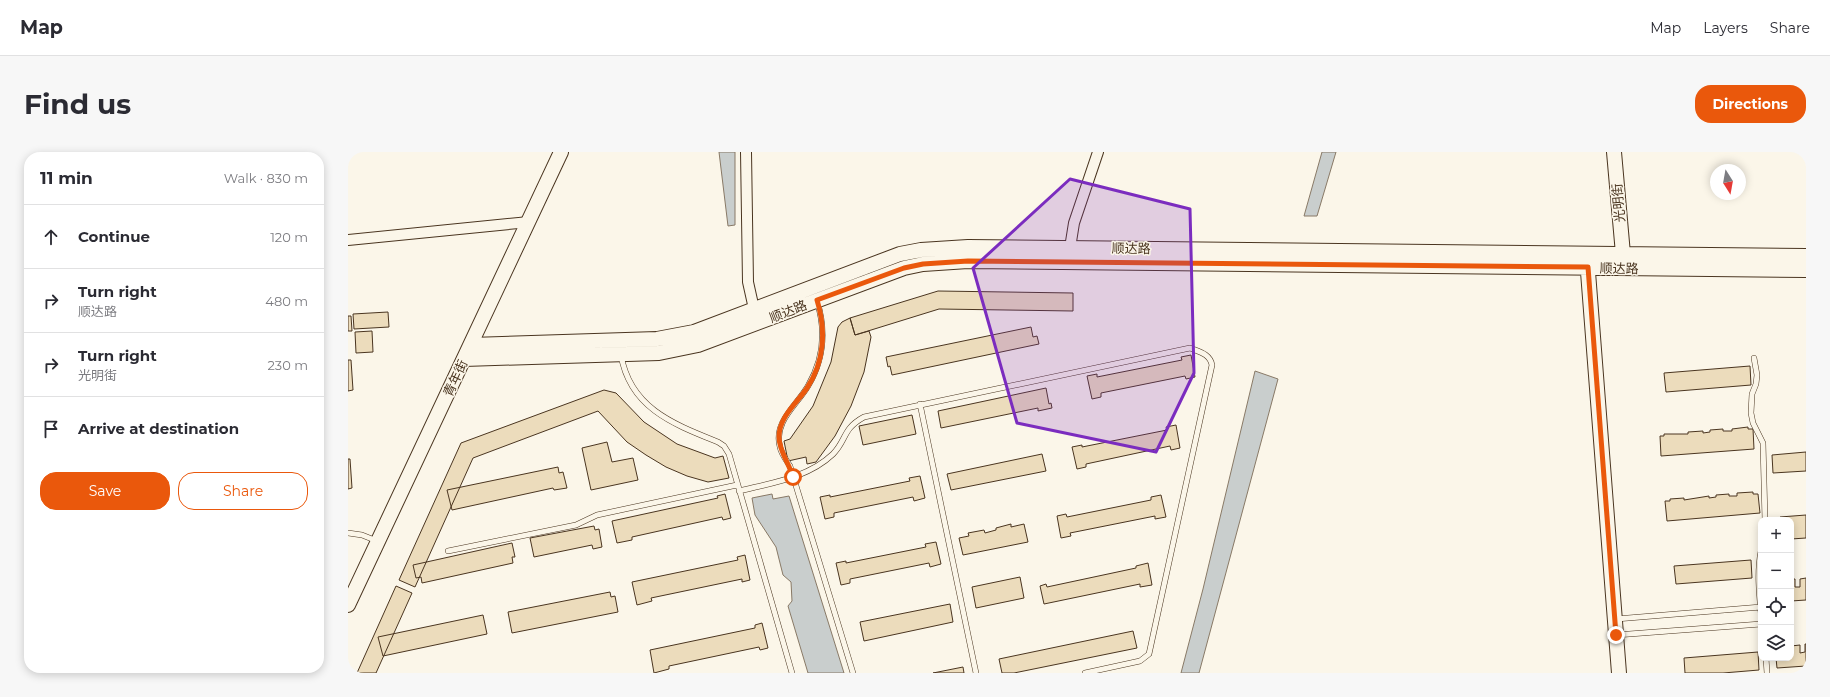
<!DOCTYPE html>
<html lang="en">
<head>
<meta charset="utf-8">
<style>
  :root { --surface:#fff; --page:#f7f7f7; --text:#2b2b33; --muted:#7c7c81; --line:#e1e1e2; --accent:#ea580c }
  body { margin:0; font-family:Montserrat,"Noto Sans SC",sans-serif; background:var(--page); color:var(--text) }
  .controls { position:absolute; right:12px; bottom:12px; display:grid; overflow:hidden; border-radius:8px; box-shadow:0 2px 10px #0003 }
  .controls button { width:36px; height:36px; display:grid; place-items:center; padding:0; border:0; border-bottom:1px solid var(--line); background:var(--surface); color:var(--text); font:20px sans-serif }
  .compass { position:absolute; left:1362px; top:12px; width:36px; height:36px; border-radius:50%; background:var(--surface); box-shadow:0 2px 10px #0003; rotate:169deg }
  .stop { position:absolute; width:12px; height:12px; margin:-9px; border:3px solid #ea580c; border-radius:50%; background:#fff }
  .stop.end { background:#ea580c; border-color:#fff; box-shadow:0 1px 4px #0008 }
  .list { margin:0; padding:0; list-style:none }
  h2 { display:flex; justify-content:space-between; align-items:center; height:52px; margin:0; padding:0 16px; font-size:17px }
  h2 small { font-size:13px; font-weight:400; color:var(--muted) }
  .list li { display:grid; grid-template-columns:26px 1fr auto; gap:12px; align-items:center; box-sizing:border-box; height:64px; padding:0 16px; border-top:1px solid var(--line) }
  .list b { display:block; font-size:15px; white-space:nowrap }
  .list p { margin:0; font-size:13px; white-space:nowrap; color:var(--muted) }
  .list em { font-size:13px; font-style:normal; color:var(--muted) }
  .actions { display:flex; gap:8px; padding:12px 16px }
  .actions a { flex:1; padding:9px 0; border:1px solid var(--accent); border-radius:16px; text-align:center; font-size:14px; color:var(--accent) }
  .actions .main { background:var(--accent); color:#fff }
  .icon { flex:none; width:22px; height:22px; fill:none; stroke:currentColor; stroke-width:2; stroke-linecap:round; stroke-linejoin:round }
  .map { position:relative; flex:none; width:1458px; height:521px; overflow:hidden; border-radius:16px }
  header { display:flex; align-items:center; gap:24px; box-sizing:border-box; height:56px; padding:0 20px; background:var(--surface); border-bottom:1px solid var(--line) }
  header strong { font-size:19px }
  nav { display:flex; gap:22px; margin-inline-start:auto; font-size:14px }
  .intro { display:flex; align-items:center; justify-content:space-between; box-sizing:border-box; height:96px; padding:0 24px }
  h1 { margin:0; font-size:28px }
  .button { padding:10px 18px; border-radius:16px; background:var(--accent); color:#fff; font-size:14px; font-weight:700 }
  main { display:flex; gap:24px; padding:0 24px }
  aside { flex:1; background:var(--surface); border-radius:16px; box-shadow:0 2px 10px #0003 }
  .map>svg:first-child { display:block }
  .water { fill:#c9cecd; stroke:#887966 }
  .building { fill:#ecdcbc; stroke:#4a3520 }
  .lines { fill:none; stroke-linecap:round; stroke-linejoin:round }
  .lane-casing { stroke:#4a3520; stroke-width:6 }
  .street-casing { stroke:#4a3520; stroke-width:12 }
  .secondary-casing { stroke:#4a3520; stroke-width:16 }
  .lane { stroke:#fbf6e9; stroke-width:5 }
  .street { stroke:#fbf6e9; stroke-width:10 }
  .secondary { stroke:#fbf6e9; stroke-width:14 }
  .route { stroke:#ea580c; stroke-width:5 }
  .marked { fill:#7b2cbf; fill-opacity:0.2; stroke:#7b2cbf; stroke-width:3; stroke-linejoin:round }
  .labels { text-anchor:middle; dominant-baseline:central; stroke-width:3; stroke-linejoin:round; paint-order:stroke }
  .street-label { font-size:13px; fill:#4a3520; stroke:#fbf6e9 }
</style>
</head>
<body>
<header>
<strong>Map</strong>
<nav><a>Map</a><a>Layers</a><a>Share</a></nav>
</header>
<div class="intro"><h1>Find us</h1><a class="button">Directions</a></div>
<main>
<aside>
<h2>11 min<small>Walk · 830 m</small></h2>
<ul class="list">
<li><svg class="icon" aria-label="ahead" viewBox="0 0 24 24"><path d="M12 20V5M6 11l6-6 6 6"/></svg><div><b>Continue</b></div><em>120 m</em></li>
<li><svg class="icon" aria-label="right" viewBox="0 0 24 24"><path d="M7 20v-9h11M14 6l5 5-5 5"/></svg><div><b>Turn right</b><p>顺达路</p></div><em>480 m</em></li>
<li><svg class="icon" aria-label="right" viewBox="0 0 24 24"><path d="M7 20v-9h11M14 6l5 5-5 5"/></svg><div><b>Turn right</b><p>光明街</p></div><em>230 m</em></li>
<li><svg class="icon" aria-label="arrive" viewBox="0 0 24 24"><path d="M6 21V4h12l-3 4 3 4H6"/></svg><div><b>Arrive at destination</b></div></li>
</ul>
<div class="actions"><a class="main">Save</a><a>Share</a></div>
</aside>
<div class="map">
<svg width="1458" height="521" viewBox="0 0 1458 521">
  <rect width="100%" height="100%" fill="#fbf6e9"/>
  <path class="water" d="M371 0H387V73L380 74Z
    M974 0H988L969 64H956Z
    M907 219 930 227 851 521H833L855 437Z
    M424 342 425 347 441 344 496 521H460L440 454 444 449 443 430 435 423 428 395 407 363 404 346Z"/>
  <path class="building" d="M590 139 725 141V159L591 157 507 183 502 166Z
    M40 160 41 175 6 177 5 162Z
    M0 164H3L4 179H0Z
    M502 166 507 183 521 179 523 185 516 220 503 254 487 284 468 310 459 312 458 305 440 309 436 289 442 287 465 254 483 210 490 175 494 170Z
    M683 175 685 185 689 184 691 192 544 223 542 214 540 215 538 205Z
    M24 179 25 200 8 201 7 180Z
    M843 203 847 225 838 227 837 224 753 241V245L744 247 739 224 749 222V225L834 208 833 205Z
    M0 208H3L5 238 0 239Z
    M1402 214 1403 233 1318 240 1316 221Z
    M698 236 701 252 703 251 704 256 690 259V256L593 276 590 259Z
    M256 238 268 241 296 270 329 292 367 306 375 304 381 326 360 330 339 324 318 315 298 303 279 290 250 259 125 306 67 435 51 428 113 291Z
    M564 263 568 282 515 293 511 274Z
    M828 273 832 296 823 298 822 294 738 312V315L729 317 724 295 734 293V295L819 278 818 275Z
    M1400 275V277H1405L1406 297 1313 304 1312 284H1316V282H1340V280L1355 279V281L1362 280V278L1375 277V279H1384V277Z
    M259 290 264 310 285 306 290 328 243 338 234 296Z
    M1458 300V319L1425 321 1424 303Z
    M694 302 698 319 603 338 599 322Z
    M0 307H2L4 336 0 337Z
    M210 315 211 321 215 320 219 336 206 338 205 336 104 358 99 338Z
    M572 324 577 346 566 349 565 345 486 361V365L477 367 472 345 482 343V345L562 329 561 326Z
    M1405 340V342H1410L1412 361 1319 369 1317 349H1322V347L1336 346V348L1361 344V346L1368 345V343L1381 342V344H1389V341Z
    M377 342 383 366 375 368 374 365 284 385V388L269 391 264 369 370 346 369 344Z
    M813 343 818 365 807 367V364L722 381 723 384 713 386 709 364 718 362 719 365 803 348V345Z
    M1458 363V386L1443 387V368H1432V365Z
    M663 372V375L676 372 680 390 615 403 611 386 621 384 620 381 636 378 637 381 648 378V376Z
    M246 374 247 378 251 377 254 395 245 397 244 393 186 405 182 386Z
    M588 390 593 412 582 415 581 411 502 427V431L493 433 488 411 498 409V411L578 395 577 392Z
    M164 391 167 405H164L165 411 74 431 73 425 68 426 65 413Z
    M397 403 402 428 394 430V427L303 446 304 449 289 453 284 430 390 408 389 405Z
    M1403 408 1404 426 1328 432 1326 414Z
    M800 411 804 433 792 435V432L696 452 692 434 698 432 699 435 788 416V414Z
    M672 425 676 446 628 456 624 435Z
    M1458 426V448L1443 449V427H1447V435H1452V427Z
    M48 434 64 441 28 521H9Z
    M262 440 263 445 267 444 270 460 164 481 160 460Z
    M602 452 605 470 516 489 512 470Z
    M135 463 139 482 35 504 30 485Z
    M414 471 420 496 412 498 411 495 321 514V517L306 521 302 498 407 476V473Z
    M785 479 789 496 666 521H654L651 507Z
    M1457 492H1458V514L1429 516 1428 506H1443V494L1452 493V501L1457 500Z
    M1410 500 1411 518 1375 521H1337L1336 506Z
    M615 515 616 521H585Z"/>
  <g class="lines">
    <g class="lane-casing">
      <path id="lane" d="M469 149C478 178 476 207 460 234 449 253 425 270 432 295 433 301 438 308 442 314L505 521
        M273 203C282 256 325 272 370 290L376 294 381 302 444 521
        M1406 206 1409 223 1408 232 1404 242 1403 261 1405 271 1415 291 1417 368
        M572 252 628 521
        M391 339C423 331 460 326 485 302 499 288 494 277 516 265L842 196C852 200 862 202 864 213L801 502 792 509 737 521
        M0 381 14 383 29 389
        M100 399 228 373 249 363 389 333
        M1413 399C1409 419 1411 440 1413 461
        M1268 467 1413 455
        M1268 483 1413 472
        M1418 506 1419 521"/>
    </g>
    <g class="street-casing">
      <path id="street" d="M398 0 400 130 406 157
        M0 88 181 70
        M722 96 726 71 750 0"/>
    </g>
    <g class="secondary-casing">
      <path id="secondary" d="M1266 0 1275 102
        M1239 107 1271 521
        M123 193 309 187 346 180 552 102 573 98 620 95 1458 104
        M116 207 311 201 350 193 556 116 575 112 620 109 1458 118
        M0 453 213 0"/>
    </g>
    <use href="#lane" class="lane"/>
    <use href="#street" class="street"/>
    <use href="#secondary" class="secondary"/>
  </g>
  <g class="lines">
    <path class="route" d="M445 325C441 311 431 299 431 285 431 265 449 251 459 236 477 209 478 177 469 148L556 116 575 112 620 109 1240 115 1268 483"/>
  </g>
  <path class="marked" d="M722 27 842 57 846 221 808 300 669 271 625 116Z"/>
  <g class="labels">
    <g class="street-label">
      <text transform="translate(1270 51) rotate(-95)">光明街</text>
      <text transform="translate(783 96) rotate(1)">顺达路</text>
      <text transform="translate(1271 116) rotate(1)">顺达路</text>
      <text transform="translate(440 159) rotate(-21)">顺达路</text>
      <text transform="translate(107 226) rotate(-65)">青年街</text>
    </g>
  </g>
</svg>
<div class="controls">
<button>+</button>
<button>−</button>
<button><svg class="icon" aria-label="locate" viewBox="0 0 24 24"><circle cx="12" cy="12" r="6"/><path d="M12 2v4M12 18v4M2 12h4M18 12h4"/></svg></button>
<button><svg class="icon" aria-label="layers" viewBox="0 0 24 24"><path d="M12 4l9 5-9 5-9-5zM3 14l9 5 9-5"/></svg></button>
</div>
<svg class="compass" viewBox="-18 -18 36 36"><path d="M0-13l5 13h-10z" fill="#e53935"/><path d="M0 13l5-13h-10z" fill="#7c7c81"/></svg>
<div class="stop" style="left:445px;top:325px"></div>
<div class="stop end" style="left:1268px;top:483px"></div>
</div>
</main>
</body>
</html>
